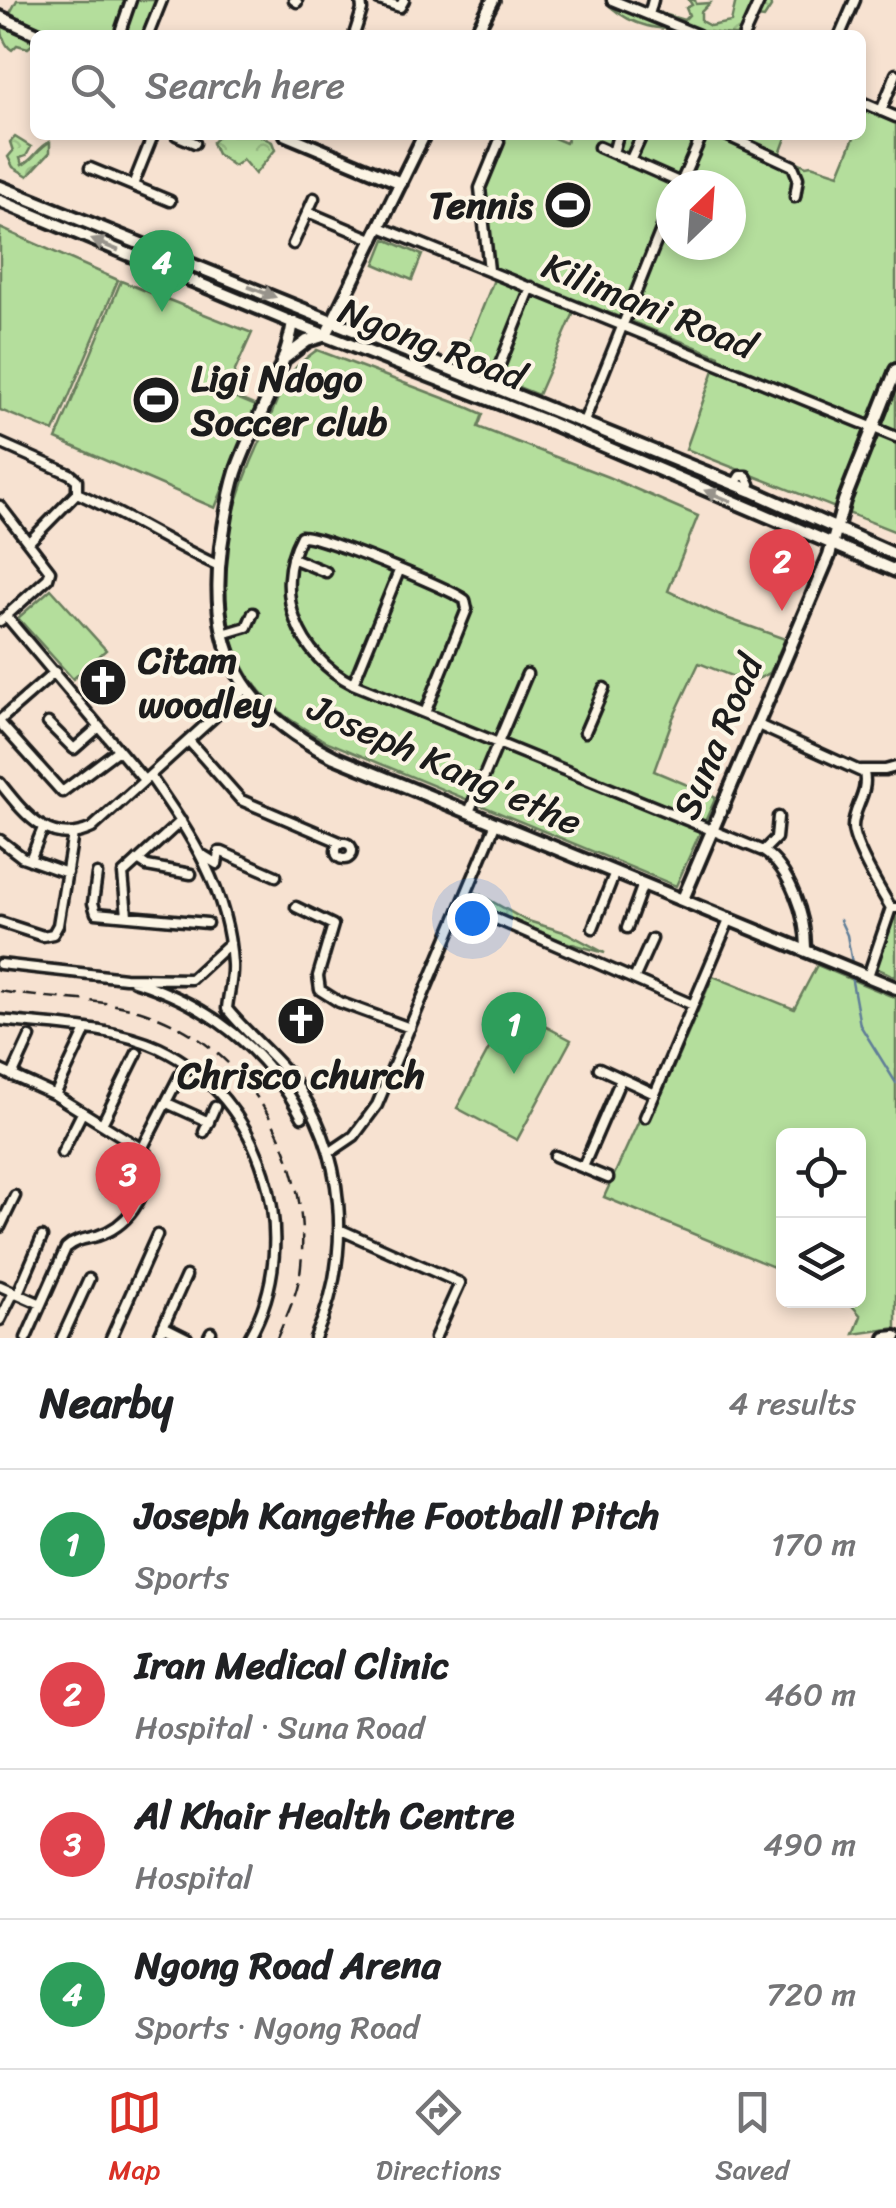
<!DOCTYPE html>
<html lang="en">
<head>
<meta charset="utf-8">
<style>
  :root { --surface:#fff; --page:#f6f6f6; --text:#202124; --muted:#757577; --line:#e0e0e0; --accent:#d93025 }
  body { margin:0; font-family:Sriracha,sans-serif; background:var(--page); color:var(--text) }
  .controls { position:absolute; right:30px; bottom:30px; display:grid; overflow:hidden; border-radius:15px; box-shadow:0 5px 15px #0003 }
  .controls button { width:90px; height:90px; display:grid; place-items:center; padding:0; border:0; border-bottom:2px solid var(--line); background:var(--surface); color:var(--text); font:50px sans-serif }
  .compass { position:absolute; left:656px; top:170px; width:90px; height:90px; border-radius:50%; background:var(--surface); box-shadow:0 5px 15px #0003; rotate:25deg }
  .you { position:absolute; left:472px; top:918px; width:35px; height:35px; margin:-25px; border:8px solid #fff; border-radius:50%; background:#1a73e8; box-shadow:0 0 0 15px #1a73e833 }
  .badge { display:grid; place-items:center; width:65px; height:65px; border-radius:50%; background:var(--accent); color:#fff; font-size:32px; font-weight:700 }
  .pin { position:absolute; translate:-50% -82px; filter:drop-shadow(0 2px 5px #0008) }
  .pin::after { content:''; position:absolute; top:52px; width:35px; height:30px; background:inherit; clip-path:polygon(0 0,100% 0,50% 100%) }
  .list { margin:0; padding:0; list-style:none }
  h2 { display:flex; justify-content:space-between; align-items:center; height:130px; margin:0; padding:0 40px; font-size:42px }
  h2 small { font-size:32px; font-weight:400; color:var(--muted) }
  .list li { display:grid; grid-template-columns:65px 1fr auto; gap:30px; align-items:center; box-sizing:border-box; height:150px; padding:0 40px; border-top:2px solid var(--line) }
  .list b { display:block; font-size:38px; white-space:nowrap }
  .list p { margin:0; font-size:32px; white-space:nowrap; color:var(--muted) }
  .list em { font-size:32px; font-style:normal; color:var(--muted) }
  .icon { flex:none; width:55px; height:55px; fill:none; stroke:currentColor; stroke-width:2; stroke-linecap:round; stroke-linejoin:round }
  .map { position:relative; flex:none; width:896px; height:1338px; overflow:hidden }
  .search { position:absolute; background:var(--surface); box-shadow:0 5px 15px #0003; left:30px; right:30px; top:30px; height:110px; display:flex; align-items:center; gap:25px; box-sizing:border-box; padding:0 35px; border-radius:15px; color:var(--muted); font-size:38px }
  .sheet { height:730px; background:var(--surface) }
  nav { display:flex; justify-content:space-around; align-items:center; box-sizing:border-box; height:140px; border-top:2px solid var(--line); background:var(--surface); font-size:28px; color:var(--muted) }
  nav a { display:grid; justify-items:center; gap:5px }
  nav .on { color:var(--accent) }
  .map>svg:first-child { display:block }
  .forest { fill:url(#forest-crowns); stroke:#687d5c; stroke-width:2.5 }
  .garden { fill:#b4de9c; stroke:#687d5c; stroke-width:2.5; fill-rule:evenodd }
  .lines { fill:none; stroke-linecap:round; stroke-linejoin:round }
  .stream { stroke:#607e98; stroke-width:2.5 }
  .street-casing { stroke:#1c1c1c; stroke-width:15 }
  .secondary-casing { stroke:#1c1c1c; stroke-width:18 }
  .street { stroke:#fcf5e5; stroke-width:8 }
  .secondary { stroke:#fcf5e5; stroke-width:10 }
  .rail { stroke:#1c1c1c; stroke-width:2.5; stroke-dasharray:15 8; stroke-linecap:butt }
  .oneway { fill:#97938b }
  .labels { text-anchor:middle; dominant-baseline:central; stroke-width:8; stroke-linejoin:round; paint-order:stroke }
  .poi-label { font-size:38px; font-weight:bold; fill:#1c1c1c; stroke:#fcf5e5; text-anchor:start }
  .street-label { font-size:38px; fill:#1c1c1c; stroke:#fcf5e5 }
</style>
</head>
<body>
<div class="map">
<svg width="896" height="1338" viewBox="0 0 896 1338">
  <defs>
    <pattern id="forest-crowns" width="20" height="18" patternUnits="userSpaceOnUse" patternTransform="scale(2.5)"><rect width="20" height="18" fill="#b4de9c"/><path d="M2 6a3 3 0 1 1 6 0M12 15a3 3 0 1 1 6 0" fill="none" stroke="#9abe86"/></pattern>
  </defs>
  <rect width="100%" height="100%" fill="#f7e2d1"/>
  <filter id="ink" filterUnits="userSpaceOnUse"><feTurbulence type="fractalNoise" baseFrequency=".01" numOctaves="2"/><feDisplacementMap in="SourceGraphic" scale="20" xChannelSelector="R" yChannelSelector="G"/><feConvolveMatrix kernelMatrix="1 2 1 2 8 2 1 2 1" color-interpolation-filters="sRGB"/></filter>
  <g filter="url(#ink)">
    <path class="forest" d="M689 0H695L696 4 710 3 701 12V21L710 26 731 22 736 0H770L771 7 764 18 748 16 738 35C723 35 710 31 697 31 664 29 637 30 611 7L625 3 684 20 689 15 686 8 692 5Z
      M3 23 34 43 28 48 17 45 12 50C4 45 0 31 3 23Z
      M219 135H258L272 142 275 150 255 174 243 160 234 166 217 154 212 143Z
      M15 137 31 147 26 156 20 158 22 165C33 161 38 147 50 142V152L28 176 13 167 8 157 13 151 10 142Z
      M477 893 525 920 567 933 605 953 565 942 479 905Z"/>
    <path class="garden" d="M17 0H160L145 35H54L9 15Z
      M866 110 896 122V532L686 449 719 356 579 301 538 395 481 372 462 359 495 277 486 189 507 135H547L566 143 569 135H787L780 154 806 166 811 165 839 174 855 135H861V122ZM671 185H731V245H671Z
      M0 228 118 280 54 432 0 410Z
      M385 239 422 255 412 280 375 264Z
      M121 281 252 333 225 393 256 406 215 508 56 439Z
      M317 350 467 407 483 414 478 427 608 477 698 516 668 591 718 615 785 639 770 673 749 683 699 663 673 718 654 771 716 797 676 886 323 740C310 732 296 724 284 715 196 642 219 530 261 440 271 418 279 389 294 370 299 363 309 356 317 350Z
      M51 589 106 650 73 679 18 618Z
      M896 914V977L876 968 892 915Z
      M817 965 896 998V1328L854 1334 861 1316 848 1301 858 1300V1136H784L783 1271 604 1197 653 1090 662 1094 713 976 794 1009Z
      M511 1008 571 1040 517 1140 457 1108Z"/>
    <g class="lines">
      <path class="stream" d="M840 920 847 935 852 963
        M851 976 860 1025 896 1083"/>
      <g class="street-casing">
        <path id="street" d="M294 0 297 2
          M379 0 400 7 404 0
          M612 0 698 35
          M649 15 653 0
          M124 35 121 29 131 0
          M148 35 162 0
          M354 35 362 10 361 0
          M744 35 760 0
          M840 35 855 0
          M861 102 896 117
          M881 111 896 74
          M176 135 195 143
          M726 135 793 166 798 178 795 197
          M599 147 681 183
          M613 153 618 135
          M630 161 642 135
          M90 168 170 201
          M133 185 153 135
          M680 185 702 135
          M308 212 374 240
          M380 227 896 437
          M293 244 314 198
          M489 270 480 188 499 142
          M491 387 531 287
          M583 424 671 205
          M0 443 70 474 77 480V493
          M735 484 740 476H746L750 484 747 489
          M0 506 50 571 48 578 6 616
          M29 542 77 493C126 515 170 544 219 566
          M292 558 326 572
          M0 621 6 616 144 780
          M223 634 247 627 253 613
          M353 684 399 571
          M425 713 467 609 465 600C449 588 318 534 301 536 271 592 299 657 353 684L763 851C790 868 806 917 806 948
          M0 720 55 672
          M0 723 62 792 118 750
          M48 723 74 749 99 727
          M756 724 864 773C869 793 853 808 853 827 853 844 882 893 891 908H896
          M585 732 604 688
          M189 741 241 800 342 843
          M861 770H885L896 767
          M150 776C191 835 228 889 232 964 233 980 228 994 227 1009 246 1033 271 1052 290 1076 347 1151 353 1254 315 1338
          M0 783C24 813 49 848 92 828L245 689
          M469 812 527 674
          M0 840 22 857 67 873
          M336 851a8 8 0 1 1 16 0a8 8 0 1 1-16 0Z
          M763 851 776 838 778 817
          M204 856 217 864 219 852H222L276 876
          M30 860 43 828
          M138 860 147 866 191 874
          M97 874 93 903 96 913 207 923
          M464 905 693 1005
          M296 907 333 925 318 976 320 990 339 1002 410 1028
          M127 915 123 874 181 821
          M0 922 43 936 53 934 58 925 73 834
          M593 928 615 872
          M627 928 643 884
          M0 964 125 978 191 979 230 943
          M868 976 891 908
          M634 979 652 939
          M134 981C208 1004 265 1048 302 1117
          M0 1020C52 1026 110 1026 159 1048 263 1097 306 1239 249 1338
          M599 1068 655 1094 730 918
          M0 1070 55 1095 142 1149 151 1159 152 1168C143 1199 129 1226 97 1236 85 1239 75 1240 66 1248L26 1338
          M12 1076 30 1037
          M55 1095 84 1034
          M167 1103 209 1122
          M645 1117 655 1094
          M102 1124 137 1053
          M204 1132 215 1107
          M142 1149 183 1069
          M62 1153 82 1113
          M329 1153 354 1136 377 1105 496 823
          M555 1156 608 1178
          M583 1167 621 1079
          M105 1187 128 1140
          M0 1227 15 1196
          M339 1229 460 1283 435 1338
          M0 1286 41 1304
          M18 1293 42 1237
          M0 1320 14 1292
          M163 1326 187 1338
          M62 1338 89 1279
          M111 1338 157 1235
          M158 1338 186 1276
          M208 1338 211 1332"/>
      </g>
      <g class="secondary-casing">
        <path id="secondary" d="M0 17 40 35
          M475 35 493 0
          M286 135 401 183
          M0 187 752 491 896 555
          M0 201 301 326 550 423 896 571
          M293 322C285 374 253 423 236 472 228 497 225 522 221 547 208 650 241 711 334 757L896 988
          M286 357 307 341 326 335 424 135
          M683 899 829 556 844 501 896 370
          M886 1338 896 1337"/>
      </g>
      <use href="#street" class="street"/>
      <use href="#secondary" class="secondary"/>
      <path class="rail" d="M0 991C48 1000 97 997 144 1012 249 1046 312 1158 301 1266 299 1291 287 1315 277 1338"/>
    </g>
    <defs><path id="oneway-solid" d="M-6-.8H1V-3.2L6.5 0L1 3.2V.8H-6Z" transform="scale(2.5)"/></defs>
    <g class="oneway">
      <use href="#oneway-solid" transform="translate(105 245) rotate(-158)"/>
      <use href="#oneway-solid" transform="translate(262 292) rotate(21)"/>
      <use href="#oneway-solid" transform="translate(718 496) rotate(-157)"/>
    </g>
  </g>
  <defs>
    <g id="stadium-disc" transform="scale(2.5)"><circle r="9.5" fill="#1c1c1c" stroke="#fcf5e5"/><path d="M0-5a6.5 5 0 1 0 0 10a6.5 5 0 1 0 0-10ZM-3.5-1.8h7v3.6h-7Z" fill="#fff"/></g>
    <g id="church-disc" transform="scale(2.5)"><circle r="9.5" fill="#1c1c1c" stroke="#fcf5e5"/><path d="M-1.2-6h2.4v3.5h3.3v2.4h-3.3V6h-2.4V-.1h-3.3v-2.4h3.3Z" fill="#fff"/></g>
  </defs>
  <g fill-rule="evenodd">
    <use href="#stadium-disc" x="568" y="205"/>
    <use href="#stadium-disc" x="156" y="400"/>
    <use href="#church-disc" x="103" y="682"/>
    <use href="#church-disc" x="301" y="1021"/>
  </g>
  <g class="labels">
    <g class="poi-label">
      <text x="533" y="205" text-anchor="end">Tennis</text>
      <text x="191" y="378">Ligi Ndogo<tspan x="191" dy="44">Soccer club</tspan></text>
      <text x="138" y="660">Citam<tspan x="138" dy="44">woodley</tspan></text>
      <text x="301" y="1075" text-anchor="middle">Chrisco church</text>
    </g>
    <g class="street-label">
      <text transform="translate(649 306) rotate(22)">Kilimani Road</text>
      <text transform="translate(432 344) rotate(21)">Ngong Road</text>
      <text transform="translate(718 737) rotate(-67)">Suna Road</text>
      <text transform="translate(445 765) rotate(24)">Joseph Kang'ethe</text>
    </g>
  </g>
</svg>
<div class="controls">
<button><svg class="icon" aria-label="locate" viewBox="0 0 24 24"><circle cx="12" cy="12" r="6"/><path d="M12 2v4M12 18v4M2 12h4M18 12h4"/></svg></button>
<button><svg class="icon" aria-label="layers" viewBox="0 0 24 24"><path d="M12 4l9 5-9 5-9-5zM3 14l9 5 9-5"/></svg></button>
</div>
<svg class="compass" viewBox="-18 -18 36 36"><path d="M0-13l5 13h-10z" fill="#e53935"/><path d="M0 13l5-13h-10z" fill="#757577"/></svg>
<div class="you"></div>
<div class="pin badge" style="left:514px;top:1074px;background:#2e9e5b">1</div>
<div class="pin badge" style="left:782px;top:611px;background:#e0444e">2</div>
<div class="pin badge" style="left:128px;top:1224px;background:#e0444e">3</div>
<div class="pin badge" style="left:162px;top:312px;background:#2e9e5b">4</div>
<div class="search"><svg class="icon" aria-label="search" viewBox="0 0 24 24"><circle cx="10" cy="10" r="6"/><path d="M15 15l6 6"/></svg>Search here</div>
</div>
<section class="sheet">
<h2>Nearby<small>4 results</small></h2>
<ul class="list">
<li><span class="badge" style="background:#2e9e5b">1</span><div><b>Joseph Kangethe Football Pitch</b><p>Sports</p></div><em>170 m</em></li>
<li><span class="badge" style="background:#e0444e">2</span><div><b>Iran Medical Clinic</b><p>Hospital · Suna Road</p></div><em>460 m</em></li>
<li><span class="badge" style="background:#e0444e">3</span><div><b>Al Khair Health Centre</b><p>Hospital</p></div><em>490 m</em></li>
<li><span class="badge" style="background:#2e9e5b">4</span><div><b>Ngong Road Arena</b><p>Sports · Ngong Road</p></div><em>720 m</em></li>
</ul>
</section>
<nav>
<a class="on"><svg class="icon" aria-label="map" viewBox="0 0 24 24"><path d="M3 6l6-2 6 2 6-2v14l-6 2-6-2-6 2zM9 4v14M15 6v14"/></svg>Map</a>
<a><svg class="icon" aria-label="directions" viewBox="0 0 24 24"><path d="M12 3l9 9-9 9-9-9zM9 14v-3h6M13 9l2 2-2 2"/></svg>Directions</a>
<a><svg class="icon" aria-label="saved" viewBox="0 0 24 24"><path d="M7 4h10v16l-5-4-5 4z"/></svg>Saved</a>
</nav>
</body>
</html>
